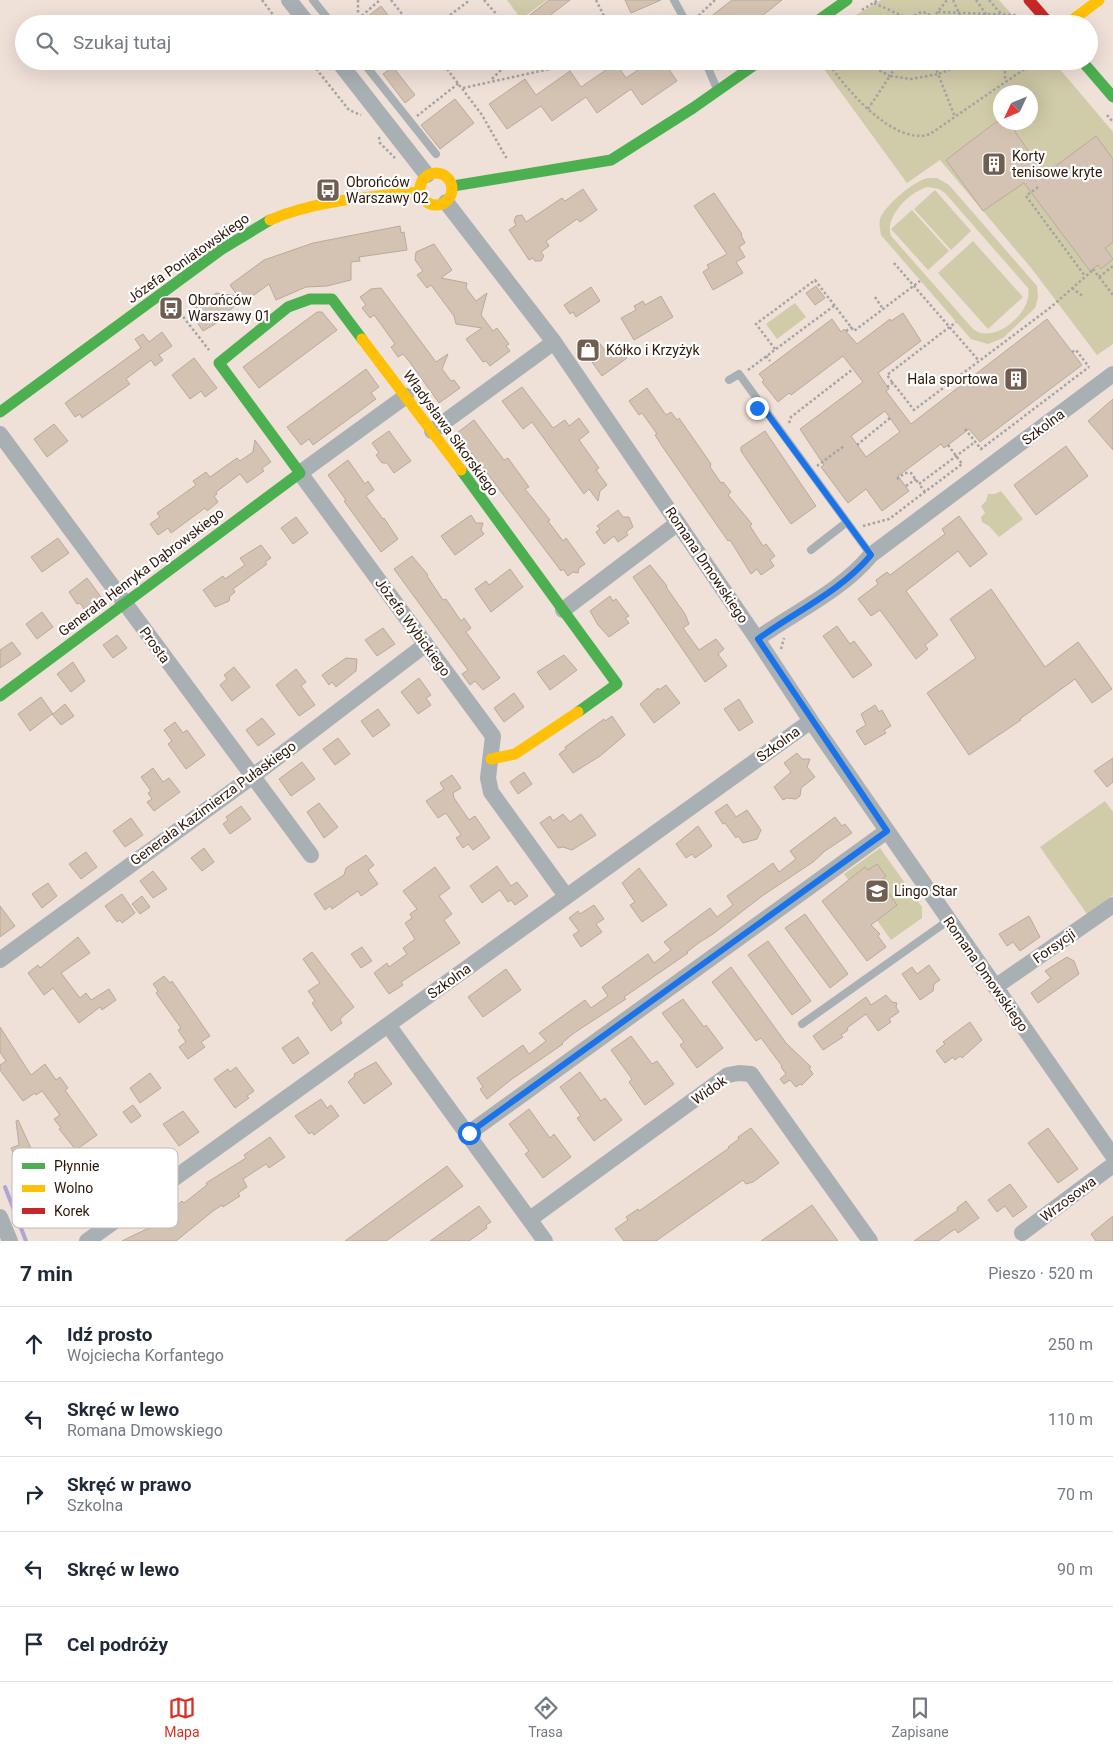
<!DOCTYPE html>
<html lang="pl">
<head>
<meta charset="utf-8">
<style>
  :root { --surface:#fff; --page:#f6f6f7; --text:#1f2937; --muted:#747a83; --line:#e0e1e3; --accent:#d93025 }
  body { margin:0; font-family:Roboto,sans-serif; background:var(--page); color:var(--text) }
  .compass { position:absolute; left:993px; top:85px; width:45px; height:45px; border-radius:50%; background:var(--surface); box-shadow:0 5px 20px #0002; rotate:226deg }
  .stop { position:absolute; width:15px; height:15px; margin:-11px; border:4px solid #1a73e8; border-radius:50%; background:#fff }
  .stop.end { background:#1a73e8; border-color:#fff; box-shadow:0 1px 5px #0008 }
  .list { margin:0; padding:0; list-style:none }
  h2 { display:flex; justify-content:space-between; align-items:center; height:65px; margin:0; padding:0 20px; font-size:21px }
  h2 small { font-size:16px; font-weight:400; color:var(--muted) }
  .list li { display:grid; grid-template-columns:32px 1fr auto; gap:15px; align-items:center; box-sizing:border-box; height:75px; padding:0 20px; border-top:1px solid var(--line) }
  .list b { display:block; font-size:19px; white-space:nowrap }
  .list p { margin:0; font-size:16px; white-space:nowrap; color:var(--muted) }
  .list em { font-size:16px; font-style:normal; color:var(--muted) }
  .icon { flex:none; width:28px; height:28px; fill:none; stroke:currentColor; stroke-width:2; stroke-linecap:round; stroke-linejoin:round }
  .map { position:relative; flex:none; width:1113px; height:1241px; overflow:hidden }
  .search { position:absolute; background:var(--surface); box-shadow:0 5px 20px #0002; left:15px; right:15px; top:15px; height:55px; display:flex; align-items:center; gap:12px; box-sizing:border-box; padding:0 18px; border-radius:28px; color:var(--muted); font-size:19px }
  .sheet { height:440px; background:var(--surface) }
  nav { display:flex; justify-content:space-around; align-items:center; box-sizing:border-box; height:70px; border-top:1px solid var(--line); background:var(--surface); font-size:14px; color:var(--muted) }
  nav a { display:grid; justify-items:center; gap:2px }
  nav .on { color:var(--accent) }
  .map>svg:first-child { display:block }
  .green { fill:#d0cba8; fill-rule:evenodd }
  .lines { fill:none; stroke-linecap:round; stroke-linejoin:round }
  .stream { stroke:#afa4d4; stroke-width:4 }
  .building { fill:#d4c2b2; stroke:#baaa9c; fill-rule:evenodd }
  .path { stroke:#a3a4a3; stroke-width:2.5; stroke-dasharray:2.5 2.5; stroke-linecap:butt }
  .lane { stroke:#a9b0b3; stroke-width:8 }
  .street { stroke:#a9b0b3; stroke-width:16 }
  .fast { stroke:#4caf50; stroke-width:11 }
  .slow { stroke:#ffc107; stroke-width:11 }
  .jam { stroke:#c62828; stroke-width:11 }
  .route { stroke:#1a73e8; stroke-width:6 }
  .labels { text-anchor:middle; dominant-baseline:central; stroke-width:4.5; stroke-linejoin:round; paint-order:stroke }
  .poi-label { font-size:14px; fill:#2f1708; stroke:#fff; text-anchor:start }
  .street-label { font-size:14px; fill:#2f1708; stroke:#fff }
  .key { fill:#fff; stroke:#c1b9b5; stroke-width:1 }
  .key-label { font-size:14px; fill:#2f1708 }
</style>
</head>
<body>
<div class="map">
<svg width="1113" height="1241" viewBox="0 0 1113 1241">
  <rect width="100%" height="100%" fill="#efe0d8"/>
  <path class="green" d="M507 0H547L521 19Z
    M881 0H999L1020 24H841C854 15 868 9 881 0Z
    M818 61H1053L1113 132V344L1097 355 1032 269 940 160 907 183ZM1000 92H1030V122H1000Z
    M928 178H937L949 185 1037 286 1038 298 1035 308 1003 338 988 344 971 339 881 235C880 229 879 224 880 219 884 206 915 180 928 178ZM928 187 939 189 945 193 1028 288C1034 311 994 346 973 329L891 236C884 217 910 191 928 187Z
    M935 190 971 231 951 250 914 209Z
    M912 210 949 251 928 270 891 229Z
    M973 241 1023 297 988 329 938 273Z
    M795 303 806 317 777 339 766 324Z
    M1001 491 1023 519 999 537 989 526 982 522 981 517 985 513 981 506 986 501 988 494H995Z
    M1105 801 1113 812V895L1087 914 1040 847Z
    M880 848 922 907V918L891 940 844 874Z"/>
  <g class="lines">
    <path class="stream" d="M5 1187 26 1241"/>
  </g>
  <path class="building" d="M549 0H570L539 24H531L526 18Z
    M625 0H661L631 13Z
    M732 0H782L752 24H701Z
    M381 6 395 24H358Z
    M651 61H663L677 81 642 105 631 89 597 113 586 97 552 121 541 106 507 129 489 104 525 79 536 95 570 71 581 87 616 63 626 78Z
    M393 67 415 95 405 103 383 74Z
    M455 99 474 123 440 149 421 125Z
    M996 122H1008L1045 174 1096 136 1113 159V242L1105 248 1113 259 1101 269 1098 265 1090 271 1024 183 983 211 946 160Z
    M583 189 597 210 580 222 577 219 546 241 549 246 541 252 544 256 541 261H535L533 258 529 260 509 230 516 225 514 221 516 216 522 215 526 222 562 198 565 201Z
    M714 193 742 234 741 235 745 243 739 247 745 257 736 262 743 273 713 290 703 272 709 268 707 265 727 254 694 206Z
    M400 226 401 233 404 232 407 250 359 257 360 261 351 262V280L327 286 306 287 276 300 269 284 243 303 241 300 228 312 227 317 203 331 196 321 194 307 200 306V302L209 299 216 293 238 296 230 285 264 260 313 243Z
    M434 244 452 270 441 278 467 283 466 288 476 301 487 293 481 315 493 331 497 328 509 344 506 346 510 351 490 366 486 361 483 362 466 339 482 328 456 324 454 316 431 285 427 288 417 275 423 271 415 260 416 252Z
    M816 286 825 298 815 305 806 293Z
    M591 287 600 301 576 317 573 312 570 314 564 305Z
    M381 288 436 362 448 354 442 369 451 381 454 380 460 388 439 403 409 361 403 354 398 357 391 347 395 344 380 323 374 315 370 318 362 308 366 305 360 297 371 289Z
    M661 296 673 317 634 340 621 318 636 310 634 306 643 301 645 305Z
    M317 312H322L337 330 259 388 243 367Z
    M903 313 921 341 878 373 889 389 886 391 911 424 1047 319 1082 365 980 442 969 429 944 448 941 444 898 476 909 491 882 511 866 489 848 503 821 467 824 465 800 429 863 382 843 356 791 395 789 393 778 402 762 382 764 380 759 374 832 319 841 332 844 329 857 344 890 319 891 321ZM885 411 900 432 866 457 851 436Z
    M162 332 172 346 159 355 163 360 155 366 151 360 126 379 130 384 82 418 80 414 75 417 65 403 141 348 135 339 143 334 149 342Z
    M598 341 607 353 618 345 627 358 602 376 584 351Z
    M194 358 217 388 205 397 201 391 190 399 172 375Z
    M366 369 379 387 371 393 376 399 313 445 309 439 301 445 287 427Z
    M522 387 553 428 565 420 569 426 579 418 589 432 579 440 599 468 596 470 607 485 600 491 598 501 589 489 584 494 532 422 523 429 502 401Z
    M647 388 666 415 671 412 677 420 679 418 711 464 710 467 721 483 723 482 731 492 728 495 752 524 750 526 763 546 766 544 775 556 770 560 774 566 761 575 757 569 751 574 730 540 728 541 662 446 655 435 657 434 642 413 639 415 629 401Z
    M1113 399V450L1088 421Z
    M474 420 504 460 508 458 529 487 525 489 550 520 548 521 563 541 566 538 585 564 579 568 578 573 573 572 568 576 563 569 561 571 472 453 467 457 460 446 464 443 457 433Z
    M54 424 68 441 47 457 34 439Z
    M389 431 411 461 394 473 387 463H382L376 455 379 453 372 443Z
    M765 431 816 506 791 524 741 451V447Z
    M255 440 271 462 262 468 264 471 247 483 240 474 216 492 217 494 214 496 218 502 207 511 205 508 171 533 168 528 158 535 150 524 160 517 157 513 196 485 193 481 206 472 210 477 237 458 240 461 253 452Z
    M1066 446 1088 476 1036 515 1014 485Z
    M348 460 365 484 368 481 374 490 366 496 383 519 384 518 398 539 381 552 344 501 346 500 328 475Z
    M618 510 623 517H629L633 527 626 532 628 535 618 542 614 536 604 544 596 532 600 529 597 526Z
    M471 515 476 523H483L481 530 484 534 455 555 441 536Z
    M959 516 987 554 970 567 958 551 906 591 938 635 925 645 928 649 916 659 880 610 871 616 858 599 878 584 876 580 887 572 890 575 945 534 942 529Z
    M296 517 308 533 293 544 281 528Z
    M58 538 69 553 42 572 31 557Z
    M261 545 271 558 265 562 267 564 233 589 235 592 230 596 229 601 215 607 203 590 223 576 225 579 245 565 240 558Z
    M412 556 428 575 427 576 443 600 446 599 461 621 464 618 471 628 466 632 500 678 483 690 475 681 470 685 462 674 468 670 394 569Z
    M650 565 667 586 666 587 685 614 689 624 683 628 699 650 716 639 724 649 718 654 727 666 705 682 633 577Z
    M510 569 523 587 491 612 475 589 486 581 489 585Z
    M87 578 101 597 84 609 80 603 77 604 69 592Z
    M991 589 1045 667 1078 642 1112 689 1092 703 1075 679 1020 719 1021 720 969 755 927 693 976 658 950 619Z
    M610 596 613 601 616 599 629 616 625 618 629 623 609 637 598 625 590 611Z
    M42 612 53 627 37 639 26 624Z
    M837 626 850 644 854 641 872 665 853 678 823 636Z
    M383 628 395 644 377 656 365 640Z
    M117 635 127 648 113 658 103 645Z
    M12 642 21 654 0 668V650Z
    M564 655 577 670 550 690 537 672Z
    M346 658 357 659 356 671 336 687 332 682 329 685 322 675Z
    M73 662 85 681 71 692 57 674Z
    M234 667 250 687 232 701 220 685 227 679 224 675Z
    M296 669 306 682 301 686 315 705 299 716 276 685Z
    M419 678 431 695 426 698 431 705 418 714 401 692Z
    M666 685 680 703 654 723 640 704 658 688 659 690Z
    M514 693 524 707 504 722 494 708Z
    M41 697 53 714 65 704 74 716 61 725 52 714 30 731 18 714Z
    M739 699 753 722 739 731 724 709Z
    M875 705 879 712 882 710 891 726 884 730 886 733 865 745 856 731 866 725 861 714Z
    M378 709 390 725 373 737 361 721Z
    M612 716 625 735 600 756 573 773 559 754 566 749 565 747 604 719 605 721Z
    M262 718 275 734 258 746 246 730Z
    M175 722 183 733 187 730 205 755 186 769 168 744 172 741 164 730Z
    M338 738 350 754 335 765 323 749Z
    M797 753 802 759H810L807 767 815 777 801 788 800 796 796 799 787 798 783 800 774 787 791 772 784 763Z
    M1113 758V782L1107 787 1094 771Z
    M302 762 315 779 291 796 279 779Z
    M153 768 163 782 169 778 180 792 154 811 147 802 152 799 148 793 151 791 141 777Z
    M524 772 532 784 518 794 510 782Z
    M452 775 461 788 453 793 454 798 469 820 475 816 490 838 473 850 468 844 463 848 456 838 461 835 446 813 438 818 426 801 444 789 440 783Z
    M319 803 338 827 324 838 307 812Z
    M727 804 736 817 747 810 761 830 757 839 743 843 738 836 736 838 725 823 723 824 715 812Z
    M241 806 251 819 230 834 223 824 228 820 226 817Z
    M563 814 570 822 581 814 596 835 572 850 563 847 558 848 540 823 550 816 553 821Z
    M835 817 842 826 845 824 852 833 825 851 813 862 762 896 713 934 700 942 687 952 688 953 624 997 626 999 574 1033 562 1043 563 1044 512 1079 487 1099 480 1089 483 1087 477 1078 523 1045 529 1054 546 1041 539 1033 585 1000 591 1008 608 996 602 987 648 954 654 963 671 950 664 942 710 908 717 917 733 905 727 896 773 863 779 872 796 859 790 851Z
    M131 818 143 835 125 847 113 831Z
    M698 826 712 846 695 858 692 854 686 858 676 844Z
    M204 848 214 862 202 871 191 858Z
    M86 852 97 867 81 879 69 864Z
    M366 855 374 865 368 870 378 884 361 896 358 891 332 909 330 906 325 910 314 894 344 875 346 868Z
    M877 864 886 876 880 881 897 905 871 925 880 934 878 936 886 947 867 961 822 901 865 867 868 870Z
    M497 866 511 886 517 882 528 896 515 905 511 900 508 902 500 890 482 903 470 886Z
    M435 867 450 888 439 896 452 914 444 920 460 943 401 982 403 985 389 994 374 973 387 963 389 967 407 954 403 948 415 939 405 923 412 918 410 914 417 909 403 891Z
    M639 868 667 905 642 922 630 905 635 902 622 883Z
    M153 871 167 889 153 898 140 881Z
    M48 883 57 896 42 908 32 894Z
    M122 894 135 913 122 923 120 920 117 922 105 906Z
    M142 896 150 907 140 914 132 904Z
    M594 905 604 919 596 924 602 932 581 947 573 935 579 931 569 918 578 911 580 914Z
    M0 906 15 926 0 937Z
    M805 914 848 974 830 988 785 928Z
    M1029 916 1040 937 1020 951 1013 942 1007 946 999 934Z
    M78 937 90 953 61 973 80 998 86 993 91 1000 109 989 116 1000 102 1010 100 1007 79 1023 53 988 44 995 28 973 38 965 40 968Z
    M768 941 811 1001 792 1015 748 955Z
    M362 947 372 961 361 968 351 954Z
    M312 952 354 1007 342 1017 340 1020 342 1023 331 1031 312 1003 315 1001 308 991 320 983 303 959Z
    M1067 957 1074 961 1079 974 1038 1003 1031 993 1051 978 1045 971Z
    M929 965 940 980 934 984 933 991 920 1000 902 974 912 967 917 974Z
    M731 967 786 1043 811 1067 809 1068 813 1074 802 1085 800 1084 796 1087 790 1080 784 1084 780 1079 786 1074 781 1067 782 1066 761 1038 756 1041 712 982Z
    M506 969 521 990 483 1017 468 997Z
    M164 976 170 983 172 981 210 1036 201 1042 205 1047 188 1059 179 1047 186 1042 178 1030 181 1028 156 993 158 991 153 984Z
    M886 995 892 1002 897 1003 896 1007 899 1012 889 1019 891 1022 878 1031 866 1014 847 1028 848 1030 841 1035 843 1037 823 1050 813 1036 866 997 871 1005Z
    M683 999 704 1027 706 1025 723 1048 697 1068 680 1045 684 1042 662 1013Z
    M970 1022 982 1040 962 1058 960 1056 955 1060 953 1057 945 1063 936 1051 945 1044 943 1042Z
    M0 1027 31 1075 45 1064 56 1080 60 1077 68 1088 65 1090 97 1135 76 1150 59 1129 61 1128 54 1119 60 1115 42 1091 36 1095 35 1093 23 1101 0 1070V1065L6 1061 0 1052Z
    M631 1036 652 1064 657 1061 674 1084 645 1105 629 1082 632 1079 611 1050Z
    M298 1037 309 1053 293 1064 282 1048Z
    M376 1062 392 1084 364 1104 348 1082 355 1076 354 1074Z
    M236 1067 254 1091 247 1096 249 1098 235 1108 214 1079 228 1069 230 1072Z
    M580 1072 601 1101 605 1098 622 1120 594 1141 577 1118 581 1116 560 1087Z
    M150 1073 161 1088 140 1103 130 1088Z
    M321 1099 327 1108 331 1105 339 1116 314 1135 312 1132 309 1134 295 1116Z
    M133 1105 141 1116 131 1123 123 1112Z
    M529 1109 550 1138 554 1134 571 1157 543 1178 525 1154 529 1151 509 1124Z
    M183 1111 199 1132 179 1146 163 1124Z
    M18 1120 41 1170 23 1177 11 1148 19 1145 16 1121Z
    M751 1128 779 1163 753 1182 746 1184 743 1180 656 1241H624L615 1229 628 1220 626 1217 638 1209 639 1211 729 1148 728 1147 739 1139 738 1137Z
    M1048 1128 1078 1169 1058 1183 1028 1143Z
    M270 1137 285 1157 269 1168 266 1164 243 1179 247 1187 238 1193 240 1196 223 1207 222 1205 213 1211 176 1241H122L157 1224 155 1221 163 1215 161 1213 173 1205 175 1207 182 1201 184 1203 207 1185 206 1183 246 1158 244 1155Z
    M447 1166 463 1186 386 1241H345Z
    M1010 1184 1027 1207 1013 1217 1005 1206 997 1212 988 1200Z
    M966 1201 979 1218 958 1233 955 1229 938 1241H914L958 1210 957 1208Z
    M812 1205 838 1241H761Z
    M479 1206 491 1222 486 1225 487 1228 469 1241H430Z
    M1113 1216V1241H1096L1091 1234Z"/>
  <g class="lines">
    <path class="path" d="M262 0 280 24
      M391 0 410 24
      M484 0 505 24
      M596 0 608 24
      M953 0 964 24
      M976 0 993 24
      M989 0 1010 24
      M874 3 920 24
      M862 10 878 0
      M938 12 1016 15
      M933 18 947 0
      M358 19 380 0
      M695 19 715 0
      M351 24 358 19V0
      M438 24 470 0
      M910 24 912 17 921 12 928 13 937 24
      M310 61 349 110 361 115
      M441 61 482 115 507 159
      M538 61 545 69
      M827 61C844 87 894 147 930 134L1036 61
      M868 61 873 67 890 76 899 61
      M933 61 938 74 949 70 956 61
      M1005 61V81
      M377 65 382 61
      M492 79 510 61
      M463 88 586 61
      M868 109 890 76 911 79 938 74 955 117
      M1107 115 1113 122
      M417 116 459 83
      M379 137 380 143 395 158
      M1038 187 1026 196 1085 276
      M894 263 979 361
      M1093 269 1113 295
      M1099 277 1113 266
      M1072 288 1084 297
      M875 297 883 309
      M174 305 209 350
      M846 331 852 327
      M775 349 756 324 815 280 854 331 920 281
      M1072 352 1076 350 1089 367
      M766 356 770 361
      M748 370 835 305
      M892 382 887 375 956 322
      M887 387 893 383 914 410 1051 307 1094 269
      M789 423 791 417 853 369
      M965 429 981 449 1089 367
      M857 445 890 418
      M948 445 962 464
      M817 466 844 446
      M897 479 905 473H911L919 484
      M906 486 916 479
      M925 492 919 484 975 442
      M863 526 889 519 962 464
      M781 649 784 638"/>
    <path class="lane" d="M313 0 332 24
      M674 0 687 24
      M362 61 436 154
      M705 61 717 89
      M729 380 739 374 871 555
      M752 412 761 405
      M811 550 847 522
      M802 1024 949 920"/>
    <path class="street" d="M289 0 308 24
      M338 61 427 175
      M446 202 554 342 757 639 811 721 1113 1156
      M406 396 300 473 493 736 488 778 491 792 566 896
      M432 431 554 342
      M0 434 311 855
      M563 610 678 523
      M757 639C796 611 840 592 871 555L1113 374
      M0 960 253 776 425 645
      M995 987 1113 905
      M388 1025 545 1241
      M469 1133 887 831
      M0 1217 10 1241
      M530 1219 728 1075 739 1073 751 1074 870 1241
      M1022 1233 1113 1165
      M87 1241 811 721"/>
    <path class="fast" d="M813 24 847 0
      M1082 61 1113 97
      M453 186 611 160 693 108 760 61
      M0 412 222 249 270 220
      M461 470 617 684 578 712
      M0 696 300 473 219 363 288 307 310 299H332L362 339"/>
    <path class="slow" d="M1067 24 1099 0
      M420 189a16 16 0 1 1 32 0a16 16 0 1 1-32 0Z
      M270 220C316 200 371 197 420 192
      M362 339 461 470
      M491 759 515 754 578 712"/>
    <path class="jam" d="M1029 0 1050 24"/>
  </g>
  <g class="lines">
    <path class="route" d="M469 1133 887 831 758 639C796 611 840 592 871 555L761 405 757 408"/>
  </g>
  <defs>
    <g id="building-square" transform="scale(1.25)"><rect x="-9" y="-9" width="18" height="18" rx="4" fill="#725d51" stroke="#fff"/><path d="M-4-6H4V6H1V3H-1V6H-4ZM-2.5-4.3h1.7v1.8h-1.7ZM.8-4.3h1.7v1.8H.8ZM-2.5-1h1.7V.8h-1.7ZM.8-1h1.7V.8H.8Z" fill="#fff"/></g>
    <g id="bus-square" transform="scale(1.25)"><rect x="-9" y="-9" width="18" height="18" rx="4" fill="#725d51" stroke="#fff"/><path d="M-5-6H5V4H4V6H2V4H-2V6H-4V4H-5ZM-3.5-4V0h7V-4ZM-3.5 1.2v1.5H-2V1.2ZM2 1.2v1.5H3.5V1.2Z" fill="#fff"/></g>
    <g id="shop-square" transform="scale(1.25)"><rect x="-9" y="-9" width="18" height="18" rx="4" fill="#725d51" stroke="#fff"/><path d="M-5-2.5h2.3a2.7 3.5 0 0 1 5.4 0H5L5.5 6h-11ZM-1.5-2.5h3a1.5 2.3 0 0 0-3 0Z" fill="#fff"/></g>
    <g id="university-square" transform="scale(1.25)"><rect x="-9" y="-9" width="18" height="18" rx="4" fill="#725d51" stroke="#fff"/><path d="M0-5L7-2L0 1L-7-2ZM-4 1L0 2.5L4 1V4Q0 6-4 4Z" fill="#fff"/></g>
  </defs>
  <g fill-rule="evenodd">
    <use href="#building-square" x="994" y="164"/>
    <use href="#bus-square" x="328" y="190"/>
    <use href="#bus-square" x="171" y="308"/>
    <use href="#shop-square" x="588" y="350"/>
    <use href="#building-square" x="1016" y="379"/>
    <use href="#university-square" x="877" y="891"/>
  </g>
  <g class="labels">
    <g class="poi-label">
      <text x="1012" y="156">Korty<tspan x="1012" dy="16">tenisowe kryte</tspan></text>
      <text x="346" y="182">Obrońców<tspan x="346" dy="16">Warszawy 02</tspan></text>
      <text x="188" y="300">Obrońców<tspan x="188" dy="16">Warszawy 01</tspan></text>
      <text x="606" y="350">Kółko i Krzyżyk</text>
      <text x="998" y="379" text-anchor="end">Hala sportowa</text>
      <text x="894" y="891">Lingo Star</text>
    </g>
    <g class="street-label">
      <text transform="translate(188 258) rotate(-35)">Józefa Poniatowskiego</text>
      <text transform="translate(1043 427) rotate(-37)">Szkolna</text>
      <text transform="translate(451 433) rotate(54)">Władysława Sikorskiego</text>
      <text transform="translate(707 565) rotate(56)">Romana Dmowskiego</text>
      <text transform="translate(141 572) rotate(-37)">Generała Henryka Dąbrowskiego</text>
      <text transform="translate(413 627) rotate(54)">Józefa Wybickiego</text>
      <text transform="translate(155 645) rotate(54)">Prosta</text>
      <text transform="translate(778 744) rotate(-36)">Szkolna</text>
      <text transform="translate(213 803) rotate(-36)">Generała Kazimierza Pułaskiego</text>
      <text transform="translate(1054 946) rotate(-35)">Forsycji</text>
      <text transform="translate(986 974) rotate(55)">Romana Dmowskiego</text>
      <text transform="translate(449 981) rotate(-36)">Szkolna</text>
      <text transform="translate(709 1090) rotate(-35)">Widok</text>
      <text transform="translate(1068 1199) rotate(-37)">Wrzosowa</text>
    </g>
  </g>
  <rect x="12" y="1148" width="166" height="80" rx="8" class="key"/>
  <rect x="22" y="1163" width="23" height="6" fill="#4caf50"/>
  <rect x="22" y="1185" width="23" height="7" fill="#ffc107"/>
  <rect x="22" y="1208" width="23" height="6" fill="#c62828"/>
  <g class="key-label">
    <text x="54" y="1171">Płynnie</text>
    <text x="54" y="1193">Wolno</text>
    <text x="54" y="1216">Korek</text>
  </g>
</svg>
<svg class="compass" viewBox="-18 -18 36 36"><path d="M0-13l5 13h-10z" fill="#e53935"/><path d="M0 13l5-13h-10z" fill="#747a83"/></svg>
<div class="stop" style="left:469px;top:1133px"></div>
<div class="stop end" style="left:757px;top:408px"></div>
<div class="search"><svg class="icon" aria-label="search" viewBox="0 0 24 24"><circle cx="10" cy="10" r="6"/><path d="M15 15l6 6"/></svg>Szukaj tutaj</div>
</div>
<section class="sheet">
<h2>7 min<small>Pieszo · 520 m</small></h2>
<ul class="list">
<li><svg class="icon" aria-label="ahead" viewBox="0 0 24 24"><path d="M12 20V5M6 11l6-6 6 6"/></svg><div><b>Idź prosto</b><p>Wojciecha Korfantego</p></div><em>250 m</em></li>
<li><svg class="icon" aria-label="left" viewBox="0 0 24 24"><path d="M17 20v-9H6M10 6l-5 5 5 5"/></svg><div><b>Skręć w lewo</b><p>Romana Dmowskiego</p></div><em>110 m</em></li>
<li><svg class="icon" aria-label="right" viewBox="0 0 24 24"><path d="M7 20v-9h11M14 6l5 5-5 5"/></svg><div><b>Skręć w prawo</b><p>Szkolna</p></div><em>70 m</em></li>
<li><svg class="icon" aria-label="left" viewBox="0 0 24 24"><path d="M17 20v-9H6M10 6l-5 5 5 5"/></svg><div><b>Skręć w lewo</b></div><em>90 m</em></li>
<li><svg class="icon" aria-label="arrive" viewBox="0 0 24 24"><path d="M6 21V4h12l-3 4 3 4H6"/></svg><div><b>Cel podróży</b></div></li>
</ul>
</section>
<nav>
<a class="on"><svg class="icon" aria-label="map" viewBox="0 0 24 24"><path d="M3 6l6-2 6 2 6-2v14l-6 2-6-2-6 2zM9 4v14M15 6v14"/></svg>Mapa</a>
<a><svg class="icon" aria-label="directions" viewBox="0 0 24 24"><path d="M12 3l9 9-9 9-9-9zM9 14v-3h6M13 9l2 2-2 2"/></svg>Trasa</a>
<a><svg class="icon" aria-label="saved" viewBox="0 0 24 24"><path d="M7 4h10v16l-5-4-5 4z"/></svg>Zapisane</a>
</nav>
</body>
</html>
